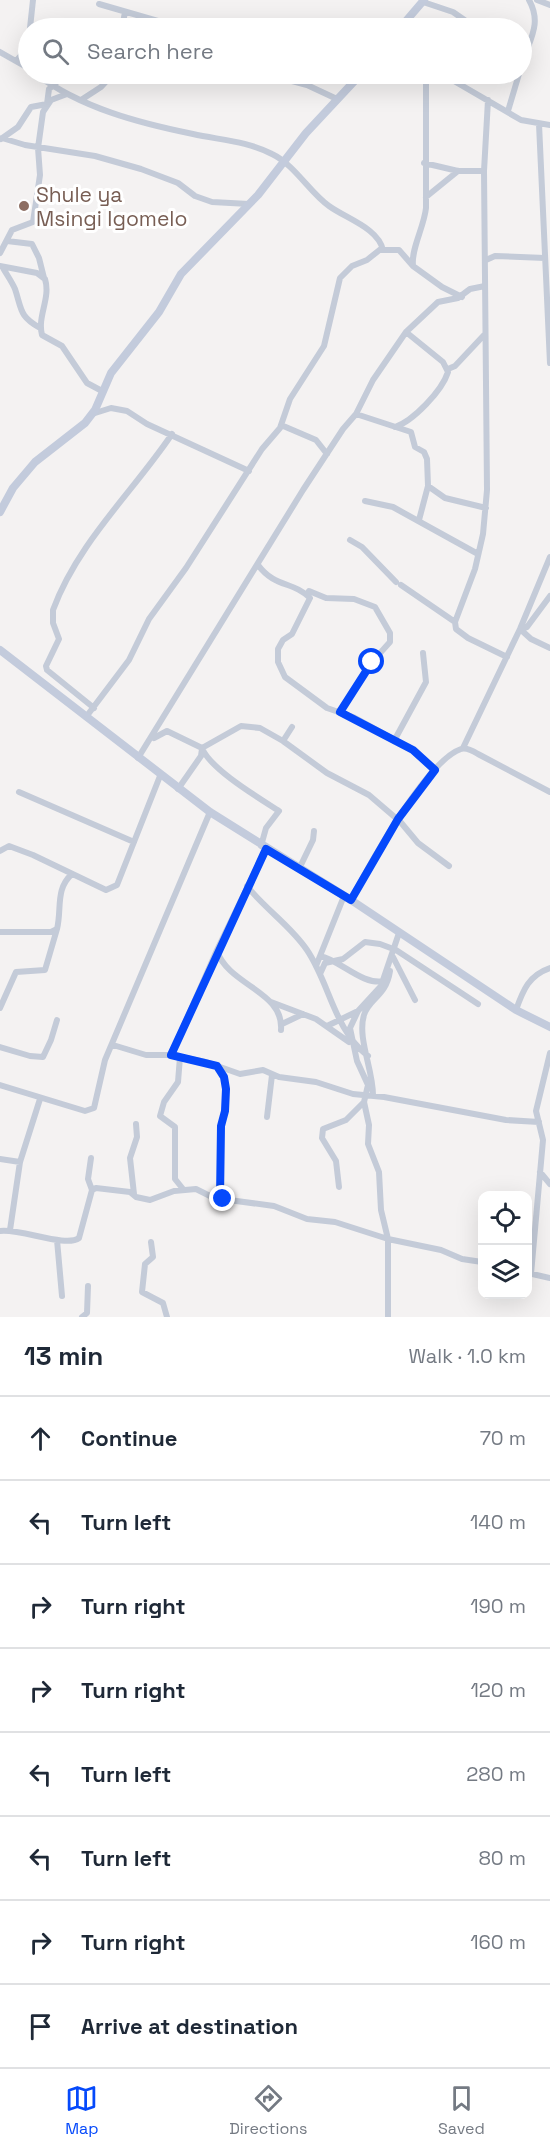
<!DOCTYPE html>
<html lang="en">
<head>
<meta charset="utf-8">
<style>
  :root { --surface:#fff; --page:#f2f2f3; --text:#1f2937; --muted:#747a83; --line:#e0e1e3; --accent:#0549fb }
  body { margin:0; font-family:"Space Grotesk",sans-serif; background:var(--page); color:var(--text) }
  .controls { position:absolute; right:18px; bottom:18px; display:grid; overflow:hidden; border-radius:12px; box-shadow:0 6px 24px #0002 }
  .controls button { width:54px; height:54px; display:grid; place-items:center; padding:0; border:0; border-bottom:2px solid var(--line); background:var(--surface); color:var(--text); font:30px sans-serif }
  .stop { position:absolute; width:18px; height:18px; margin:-14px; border:4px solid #0549fb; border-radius:50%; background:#fff }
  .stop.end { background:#0549fb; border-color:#fff; box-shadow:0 2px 6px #0008 }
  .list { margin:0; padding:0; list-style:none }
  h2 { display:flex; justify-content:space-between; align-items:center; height:78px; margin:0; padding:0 24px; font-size:26px }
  h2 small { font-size:20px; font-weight:400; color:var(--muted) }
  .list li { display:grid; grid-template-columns:39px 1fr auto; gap:18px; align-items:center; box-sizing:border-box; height:84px; padding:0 24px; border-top:2px solid var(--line) }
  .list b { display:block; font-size:22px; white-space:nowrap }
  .list em { font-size:20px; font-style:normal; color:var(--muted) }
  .icon { flex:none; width:33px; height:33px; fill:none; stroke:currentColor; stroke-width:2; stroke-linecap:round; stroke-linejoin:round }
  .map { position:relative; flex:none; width:550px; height:1317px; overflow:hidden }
  .search { position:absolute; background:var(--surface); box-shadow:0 6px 24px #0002; left:18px; right:18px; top:18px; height:66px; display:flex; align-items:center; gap:15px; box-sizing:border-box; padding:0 21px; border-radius:33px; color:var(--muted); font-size:22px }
  .sheet { height:750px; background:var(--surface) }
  nav { display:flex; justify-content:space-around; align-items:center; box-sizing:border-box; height:84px; border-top:2px solid var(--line); background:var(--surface); font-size:16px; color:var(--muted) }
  nav a { display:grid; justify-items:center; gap:3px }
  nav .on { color:var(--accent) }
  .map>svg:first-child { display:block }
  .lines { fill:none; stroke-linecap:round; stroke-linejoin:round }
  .street { stroke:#c4cbd8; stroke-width:6 }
  .secondary { stroke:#c3cbdc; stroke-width:8 }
  .route { stroke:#0549fb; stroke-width:8 }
  .education-dot { fill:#8d6e63; stroke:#fff; stroke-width:2 }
  .labels { text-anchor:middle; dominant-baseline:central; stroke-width:6; stroke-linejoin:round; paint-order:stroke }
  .education-label { font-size:21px; fill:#785e54; stroke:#fff; text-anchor:start }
</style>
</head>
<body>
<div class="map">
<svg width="550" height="1317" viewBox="0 0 550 1317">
  <rect width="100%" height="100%" fill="#f4f2f2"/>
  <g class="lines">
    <path class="street" d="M537 0 550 5
      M423 2 453 12 476 28
      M99 4 182 28
      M30 28 33 0
      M122 28 125 12
      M0 52 28 68
      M17 60 24 52 28 33
      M522 65C528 41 543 25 529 0
      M36 74C81 108 139 123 193 134 220 140 247 141 272 154 295 165 310 193 329 206 347 219 378 228 383 250H399L413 266 442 287 462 297
      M266 74 307 85 337 99
      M442 74 521 120 550 125
      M81 100 101 87 113 74
      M508 111 519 74
      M539 124 550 363
      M2 138 25 145 95 156 141 169 178 183 195 196 212 202 249 204
      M1 139 18 127 31 107 47 104 49 89 56 83 57 74
      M424 163 458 171H484L487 490 483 534 475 569 455 622 456 629 468 638 507 657
      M484 171 488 100
      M426 197 458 171
      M7 241 32 244 39 258 44 278
      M0 253 12 230 33 222 40 175 38 148 43 112 51 100 67 94
      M486 260 495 256 545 258
      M413 265C411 249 424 227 426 208V74
      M0 266 37 273 45 279C51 298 37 316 42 335L62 346 87 383 102 391
      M3 268C7 275 12 282 15 289 22 310 19 316 40 328
      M448 369 455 366 485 334
      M92 414 111 408 127 411 147 424 249 471
      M356 414 411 432 415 447 424 452 427 459 428 486 445 498 486 508
      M281 425 316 440 327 454
      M395 427C413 421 442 391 448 372L443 362 406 332
      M365 501 393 507 478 554
      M419 520 428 486
      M350 540 362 547 396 582
      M258 565C275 588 293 581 310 598L292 634 283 640 278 649V662L285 677 327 708 353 717 413 750 435 770
      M401 585 455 622
      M309 591 326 598 354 599 375 607 390 633V642L372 662 340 712
      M550 596 527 627 520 629 531 639 550 648
      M94 708 47 670 46 666 59 639 53 623V610C78 542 133 492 172 434
      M86 717 129 660 149 619 186 568 262 449 280 428 290 399 324 346 340 278 352 266 367 260 382 248
      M154 738 167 731 202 748 241 726 260 728 283 741 327 773 369 795 397 819
      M283 741 292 727
      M394 741 426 682 423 653
      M202 748C210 769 259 798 279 811L266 828 261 846
      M463 748 520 629 550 557
      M138 758 303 490 343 429 356 414 373 380 406 332 438 302 458 298 470 289 485 286
      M178 789 201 756 202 749
      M19 792 134 842
      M398 819 418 843 449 866
      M0 851 9 846 33 855 106 890 117 885 160 776
      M299 869 313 840 314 831
      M247 886C265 909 291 926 307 950 330 984 334 1030 368 1056
      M351 900C368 867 426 761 461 749 466 747 473 751 478 754L550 792
      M0 932H51L57 929C62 909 55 889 72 874
      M217 951C229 986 284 991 281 1030
      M320 956C340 960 363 986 384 981
      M393 957 415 1000
      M316 966 344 896
      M320 974 325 963 343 959 365 942 380 944 396 950 478 1004
      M271 1002 316 1019 349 1042
      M0 1008 16 972 45 970 57 929
      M516 1010C523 990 529 975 550 968
      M282 1024 303 1014
      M327 1026 356 1012
      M113 1045 146 1055H171L217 950 266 849
      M0 1047 30 1056 43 1057 51 1040 57 1020
      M171 1055 206 1062 240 1074 263 1070 279 1077 316 1082 353 1094 384 1097 506 1120 539 1122
      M180 1057 178 1082 164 1102 160 1116 175 1127V1179L183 1189
      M217 1066 224 1077 226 1089 225 1111 221 1126 220 1198
      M0 1085 85 1111 94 1108 105 1060 210 812
      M373 1095C373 1069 357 1038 364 1015 369 998 386 997 390 971
      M267 1117 272 1075
      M91 1158 88 1179 92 1190
      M0 1159 20 1162
      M540 1172 550 1184
      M339 1187 336 1161 322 1138 323 1129 346 1120 364 1102
      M134 1194 130 1158 137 1137 136 1124
      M10 1230 20 1162 40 1099
      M0 1231C20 1228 66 1248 79 1238L92 1190 96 1188 130 1192 136 1197 150 1200 174 1191 196 1189 214 1198 274 1206 307 1219 335 1222 388 1239 441 1250 462 1259 482 1262
      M57 1240 62 1296
      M151 1242 153 1257 145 1264 142 1292 163 1303 167 1317
      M528 1273 550 1278
      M531 1274 543 1140 536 1111 550 1053
      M82 1317 87 1313 88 1286
      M388 1317V1239L381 1210 379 1172 368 1144 369 1125 364 1102 368 1085 357 1061 350 1028 358 1011 381 986 399 933"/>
    <path class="secondary" d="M400 28 424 0
      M0 512 13 488 35 462 85 423 95 410 111 373 159 312 181 274 258 195 306 133 361 74
      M0 650 210 812 351 900 516 1010 550 1027"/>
  </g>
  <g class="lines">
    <path class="route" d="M223 1199 220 1198 221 1126 225 1111 226 1089 224 1077 217 1066 171 1055 266 849 351 900 398 819 435 770 413 750 340 712 372 662"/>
  </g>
  <circle class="education-dot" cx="24" cy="206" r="6"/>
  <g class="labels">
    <g class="education-label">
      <text x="36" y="194">Shule ya<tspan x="36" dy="24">Msingi Igomelo</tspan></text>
    </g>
  </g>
</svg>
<div class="controls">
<button><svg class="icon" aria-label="locate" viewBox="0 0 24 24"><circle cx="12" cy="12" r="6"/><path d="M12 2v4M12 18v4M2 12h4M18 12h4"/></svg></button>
<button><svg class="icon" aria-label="layers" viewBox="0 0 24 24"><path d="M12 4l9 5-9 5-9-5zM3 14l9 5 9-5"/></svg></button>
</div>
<div class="stop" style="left:372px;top:662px"></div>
<div class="stop end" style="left:223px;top:1199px"></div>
<div class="search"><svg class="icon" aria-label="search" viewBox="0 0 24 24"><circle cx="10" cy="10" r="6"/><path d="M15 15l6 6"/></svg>Search here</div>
</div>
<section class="sheet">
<h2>13 min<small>Walk · 1.0 km</small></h2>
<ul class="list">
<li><svg class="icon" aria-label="ahead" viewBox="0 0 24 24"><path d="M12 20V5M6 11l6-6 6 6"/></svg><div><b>Continue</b></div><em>70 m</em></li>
<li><svg class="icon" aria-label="left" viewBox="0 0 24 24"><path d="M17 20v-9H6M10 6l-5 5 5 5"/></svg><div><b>Turn left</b></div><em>140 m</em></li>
<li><svg class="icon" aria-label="right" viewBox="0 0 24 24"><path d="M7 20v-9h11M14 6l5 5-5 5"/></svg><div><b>Turn right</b></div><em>190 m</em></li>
<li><svg class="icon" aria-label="right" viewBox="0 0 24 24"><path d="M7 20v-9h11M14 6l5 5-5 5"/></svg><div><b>Turn right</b></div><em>120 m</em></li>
<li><svg class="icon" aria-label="left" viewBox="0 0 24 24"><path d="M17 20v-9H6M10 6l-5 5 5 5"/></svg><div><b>Turn left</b></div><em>280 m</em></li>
<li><svg class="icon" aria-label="left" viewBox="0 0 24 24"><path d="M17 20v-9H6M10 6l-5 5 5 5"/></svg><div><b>Turn left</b></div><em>80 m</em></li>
<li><svg class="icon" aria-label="right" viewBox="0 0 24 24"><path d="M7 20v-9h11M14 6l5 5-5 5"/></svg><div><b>Turn right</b></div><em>160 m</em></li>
<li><svg class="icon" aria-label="arrive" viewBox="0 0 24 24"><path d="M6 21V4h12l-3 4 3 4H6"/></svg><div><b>Arrive at destination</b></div></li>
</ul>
</section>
<nav>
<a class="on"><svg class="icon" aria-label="map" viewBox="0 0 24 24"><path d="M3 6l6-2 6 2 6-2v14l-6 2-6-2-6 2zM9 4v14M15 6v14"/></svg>Map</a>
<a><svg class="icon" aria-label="directions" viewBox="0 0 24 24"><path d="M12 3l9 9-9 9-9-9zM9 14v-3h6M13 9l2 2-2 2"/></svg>Directions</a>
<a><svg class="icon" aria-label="saved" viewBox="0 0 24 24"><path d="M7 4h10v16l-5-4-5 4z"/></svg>Saved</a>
</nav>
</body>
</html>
